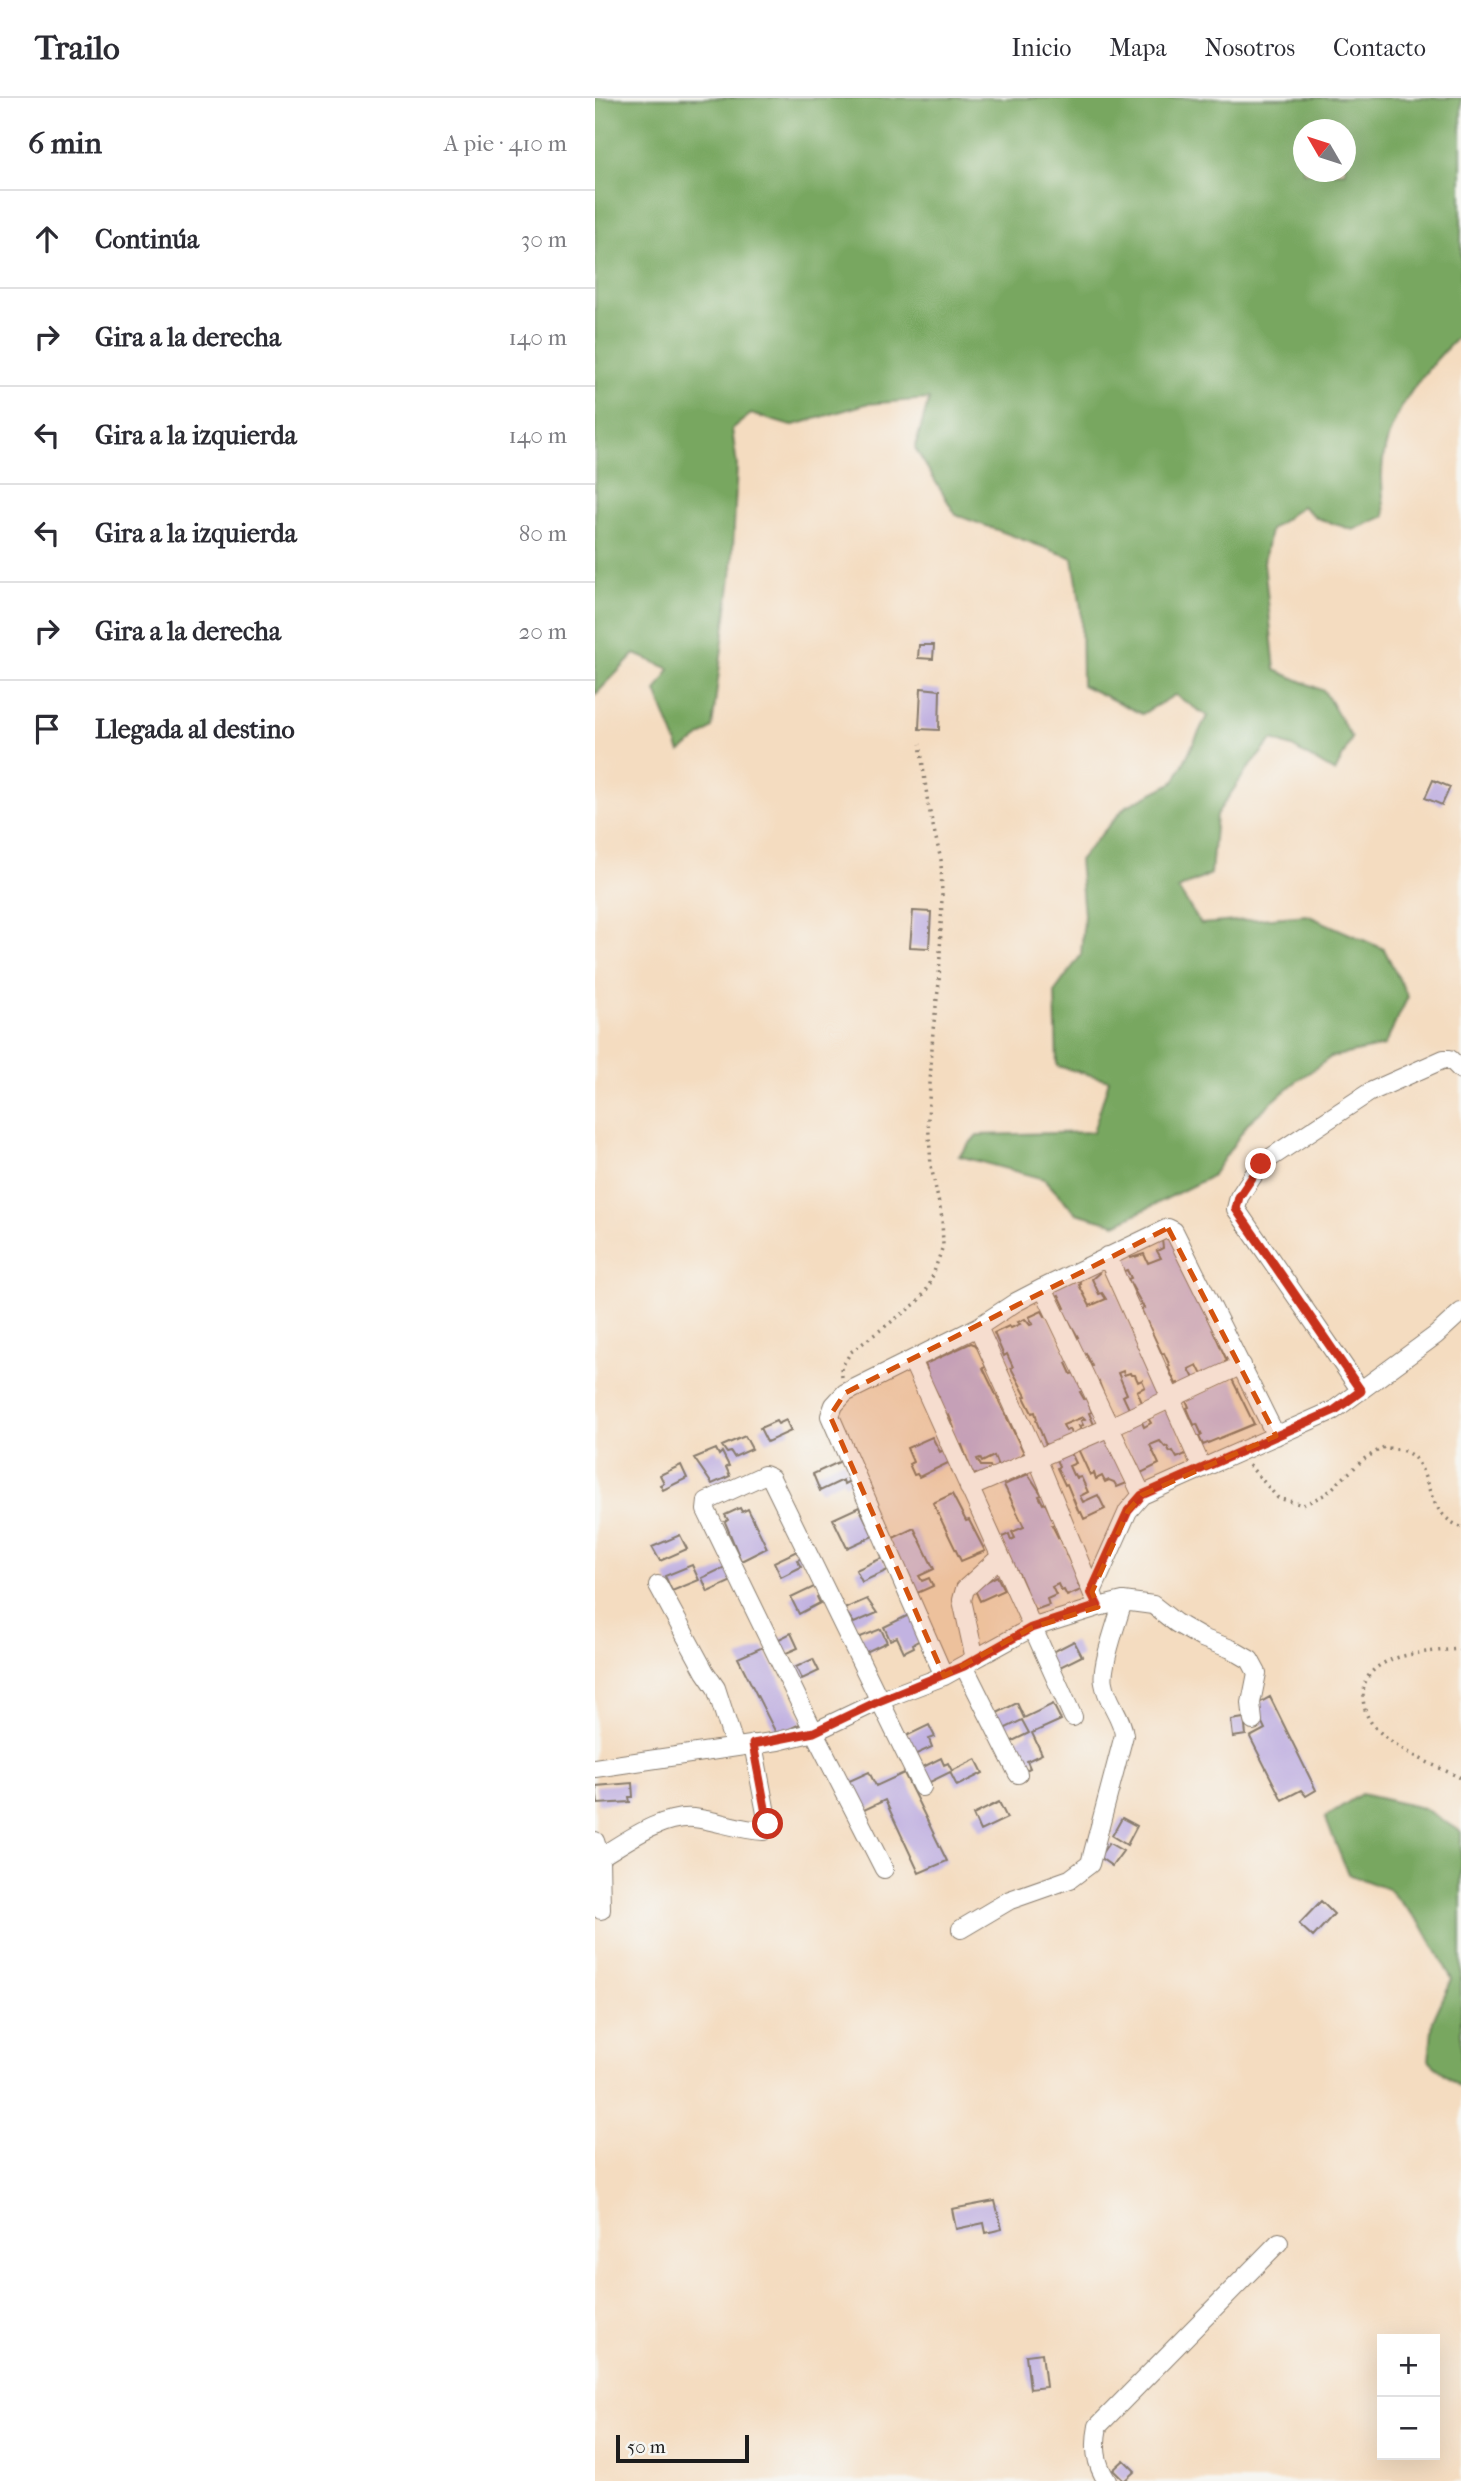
<!DOCTYPE html>
<html lang="es">
<head>
<meta charset="utf-8">
<style>
  :root { --surface:#fff; --page:#f7f7f7; --text:#2b2b33; --muted:#7c7c81; --line:#e1e1e2 }
  body { margin:0; font-family:"IM FELL French Canon",serif; background:var(--page); color:var(--text) }
  .controls { position:absolute; right:21px; bottom:21px; display:grid; overflow:hidden; border-radius:0px; box-shadow:0 7px 28px #0002 }
  .controls button { width:63px; height:63px; display:grid; place-items:center; padding:0; border:0; border-bottom:2px solid var(--line); background:var(--surface); color:var(--text); font:35px sans-serif }
  .compass { position:absolute; left:698px; top:21px; width:63px; height:63px; border-radius:50%; background:var(--surface); box-shadow:0 7px 28px #0002; rotate:309deg }
  .scale { position:absolute; left:21px; bottom:18px; width:133px; box-sizing:border-box; padding-left:7px; border:4px solid #1c1c1c; border-top:0; font-size:19px; line-height:24px; white-space:nowrap; color:#1c1c1c; -webkit-text-stroke:5px #f6f6f2; paint-order:stroke }
  .stop { position:absolute; width:21px; height:21px; margin:-16px; border:5px solid #c8321e; border-radius:50%; background:#fff }
  .stop.end { background:#c8321e; border-color:#fff; box-shadow:0 2px 7px #0008 }
  .list { margin:0; padding:0; list-style:none }
  h2 { display:flex; justify-content:space-between; align-items:center; height:91px; margin:0; padding:0 28px; font-size:30px }
  h2 small { font-size:23px; font-weight:400; color:var(--muted) }
  .list li { display:grid; grid-template-columns:46px 1fr auto; gap:21px; align-items:center; box-sizing:border-box; height:98px; padding:0 28px; border-top:2px solid var(--line) }
  .list b { display:block; font-size:26px; white-space:nowrap }
  .list em { font-size:23px; font-style:normal; color:var(--muted) }
  .icon { flex:none; width:38px; height:38px; fill:none; stroke:currentColor; stroke-width:2; stroke-linecap:round; stroke-linejoin:round }
  .map { position:relative; flex:none; width:866px; height:2383px; overflow:hidden }
  header { display:flex; align-items:center; gap:42px; box-sizing:border-box; height:98px; padding:0 35px; background:var(--surface); border-bottom:2px solid var(--line) }
  header strong { font-size:33px }
  nav { display:flex; gap:38px; margin-inline-start:auto; font-size:24px }
  main { display:flex }
  aside { flex:1; background:var(--surface) }
  .map>svg:first-child { display:block }
  .forest { fill:#78a761; stroke:#4a623e; stroke-width:2; fill-rule:evenodd }
  .building { fill:#c2b3e1 }
  .lines { fill:none; stroke-linecap:round; stroke-linejoin:round }
  .minor-casing { stroke:#887c6e; stroke-width:20 }
  .path { stroke:#887c6e; stroke-width:3.5; stroke-dasharray:2 5; stroke-linecap:butt }
  .minor { stroke:#fff; stroke-width:18 }
  .route { stroke:#c8321e; stroke-width:9 }
  .marked { fill:#d4530e; fill-opacity:0.2; stroke:#d4530e; stroke-width:5; stroke-dasharray:14 9; stroke-linejoin:round }
</style>
</head>
<body>
<header>
<strong>Trailo</strong>
<nav><a>Inicio</a><a>Mapa</a><a>Nosotros</a><a>Contacto</a></nav>
</header>
<main>
<aside>
<h2>6 min<small>A pie · 410 m</small></h2>
<ul class="list">
<li><svg class="icon" aria-label="ahead" viewBox="0 0 24 24"><path d="M12 20V5M6 11l6-6 6 6"/></svg><div><b>Continúa</b></div><em>30 m</em></li>
<li><svg class="icon" aria-label="right" viewBox="0 0 24 24"><path d="M7 20v-9h11M14 6l5 5-5 5"/></svg><div><b>Gira a la derecha</b></div><em>140 m</em></li>
<li><svg class="icon" aria-label="left" viewBox="0 0 24 24"><path d="M17 20v-9H6M10 6l-5 5 5 5"/></svg><div><b>Gira a la izquierda</b></div><em>140 m</em></li>
<li><svg class="icon" aria-label="left" viewBox="0 0 24 24"><path d="M17 20v-9H6M10 6l-5 5 5 5"/></svg><div><b>Gira a la izquierda</b></div><em>80 m</em></li>
<li><svg class="icon" aria-label="right" viewBox="0 0 24 24"><path d="M7 20v-9h11M14 6l5 5-5 5"/></svg><div><b>Gira a la derecha</b></div><em>20 m</em></li>
<li><svg class="icon" aria-label="arrive" viewBox="0 0 24 24"><path d="M6 21V4h12l-3 4 3 4H6"/></svg><div><b>Llegada al destino</b></div></li>
</ul>
</aside>
<div class="map">
<svg width="866" height="2383" viewBox="0 0 866 2383">
  <rect width="100%" height="100%" fill="#f6f6f2"/>
  <filter id="ink" filterUnits="userSpaceOnUse"><feTurbulence type="fractalNoise" baseFrequency=".0143" numOctaves="2"/><feDisplacementMap in="SourceGraphic" scale="14" xChannelSelector="R" yChannelSelector="G"/><feConvolveMatrix kernelMatrix="1 2 1 2 8 2 1 2 1" color-interpolation-filters="sRGB"/></filter>
  <filter id="wash" filterUnits="userSpaceOnUse"><feTurbulence type="fractalNoise" baseFrequency=".00686" numOctaves="4" result="noise"/><feDisplacementMap in="SourceGraphic" scale="28" xChannelSelector="R" yChannelSelector="G"/><feGaussianBlur stdDeviation="1.57" result="paint"/><feColorMatrix in="noise" values="0 0 0 0 0 0 0 0 0 0 0 0 0 0 0 0 0 1.4 0 .05"/><feComposite in="paint" operator="in"/></filter>
  <g filter="url(#wash)">
    <rect width="100%" height="100%" fill="#f4dcc0"/>
    <path class="forest" d="M0 0H866V236C827 274 786 323 787 380 787 393 789 405 790 418L758 432 722 420 707 408 675 432 669 464 680 572 729 593 757 640 740 674 697 649 677 642 652 672 621 717 616 776 583 791 606 826 712 817 789 851 813 899 789 948 736 959 698 986 654 1024 617 1078 521 1126 481 1115 449 1081 364 1058 382 1037 498 1034 514 982 462 968 460 893 486 857 489 817 484 762 530 709 579 684 612 618 580 597 547 616 487 587 486 510 478 460 361 417 320 350 334 301 271 306 196 328 156 316 137 331 142 367 137 471 117 630 85 654 61 593 75 571 40 556 0 597ZM708 32H750V74H708Z
      M766 1696 828 1710 866 1734V1990L834 1962 838 1922 857 1881 826 1826 793 1791 753 1776 730 1719Z"/>
    <g id="blocks">
      <path class="building" d="M324 547H339L338 561 323 560Z
        M326 590 345 592 344 632 324 631Z
        M838 682 855 689 847 707 830 700Z
        M318 813 336 814 334 850 315 849Z
        M576 1139 632 1263 630 1264 633 1270 609 1281 602 1267 594 1271 601 1284 586 1290 583 1285 581 1286 573 1269 575 1268 569 1255 567 1256 546 1211 549 1210 533 1181 536 1180 532 1172 526 1174 520 1162 534 1156 536 1160 549 1156 553 1165 566 1160 562 1153 568 1150 567 1142Z
        M508 1166 513 1176 511 1177 516 1188 518 1187 566 1299 548 1307 542 1293 550 1289 547 1282 543 1284 540 1277H536L535 1275 529 1277 528 1273 523 1275 532 1296 528 1298 535 1313 520 1320 517 1313H515L504 1284 502 1285 495 1269 497 1268 491 1255 489 1256 481 1240 483 1239 467 1211 470 1210 464 1197 461 1198 458 1190 483 1180 486 1186 484 1187 495 1208 511 1201 507 1195 504 1196 497 1181 504 1175 501 1170Z
        M447 1213 450 1218H452L474 1263 471 1265 476 1276 479 1275 488 1293 485 1294 489 1301 491 1300 497 1314 494 1315 500 1329 483 1333 486 1332 484 1328 488 1327 486 1323 490 1321 488 1319 468 1327 471 1333 475 1331 479 1340 453 1352 441 1322 442 1321 440 1314 437 1315 429 1299 431 1298 416 1270 418 1269 412 1256 409 1258 399 1235 414 1228 416 1230 425 1226 423 1224 430 1221 435 1227 438 1226 434 1219Z
        M376 1245 381 1247 391 1269 388 1270 429 1355 427 1356 429 1362 405 1373 399 1358 387 1364 385 1360 382 1361 386 1368H395L398 1376 384 1383 381 1376 378 1377 367 1347 365 1348 357 1331 359 1330 354 1317 351 1319 342 1300 344 1299 330 1273 332 1271 330 1266Z
        M637 1281 659 1326 608 1347 604 1339 607 1337 602 1326 599 1327 592 1310 594 1309 591 1302Z
        M572 1311 593 1355 582 1360 578 1353 575 1354 572 1348 570 1349 565 1343 555 1347 564 1366 544 1376 540 1368 543 1367 527 1340 529 1339 526 1332 546 1322 549 1329 556 1325 553 1320Z
        M191 1322 196 1333 172 1344 165 1330 181 1323 183 1326Z
        M150 1338 157 1351 139 1359 136 1354 132 1355 127 1348Z
        M510 1338 532 1385 522 1389 519 1384 514 1382 510 1384 507 1378 501 1381 499 1375 495 1377 483 1351Z
        M337 1339 345 1354 349 1352 355 1364 324 1379 322 1376 319 1377 314 1366 318 1364 312 1350Z
        M121 1351 124 1357 127 1354 134 1368 131 1369 135 1378 117 1386 99 1360Z
        M476 1355 481 1365 474 1368 478 1377 480 1376 482 1380 486 1379 493 1394 485 1398 488 1404 503 1397 510 1411 489 1421 486 1414 484 1415 472 1386 470 1387 462 1370 464 1368 461 1362Z
        M248 1362 257 1382 249 1386 248 1382 225 1393 218 1376Z
        M86 1367 92 1380 68 1392 65 1387 69 1385 65 1377Z
        M433 1376 447 1397 444 1398 448 1406 450 1405 460 1426 457 1427 463 1439 464 1438 473 1455 471 1456 486 1484 483 1486 486 1492 472 1498 469 1492 466 1493 463 1486 457 1489 461 1497 452 1501 454 1507 440 1512 437 1507 435 1508 427 1491 430 1490 424 1476 421 1477 414 1462 416 1460 405 1440 414 1436 416 1442 420 1440 417 1434 429 1429 409 1387Z
        M357 1396 371 1423 374 1422 390 1453 366 1463 338 1405Z
        M264 1409 278 1438 252 1450 238 1421Z
        M145 1410 147 1414 153 1411 172 1450 146 1463 130 1424 133 1422 130 1417Z
        M319 1430 339 1471 324 1478 327 1483 334 1480 338 1488 320 1496 294 1442Z
        M85 1437 92 1451 65 1463 57 1449Z
        M204 1452 208 1460 202 1462 206 1469 186 1479 179 1464Z
        M287 1460 293 1472 267 1484 261 1472Z
        M97 1467 104 1482 77 1493 70 1478Z
        M132 1468 139 1482 113 1494 107 1480Z
        M402 1478 409 1492 385 1503 379 1490Z
        M221 1488 225 1497 222 1499 225 1505 204 1516 196 1500Z
        M272 1501 282 1515 259 1525 249 1511Z
        M318 1515 325 1542 318 1546 319 1549 309 1554 302 1539 295 1542 289 1529Z
        M286 1531 292 1544 267 1556 260 1541Z
        M196 1535 203 1550 189 1556 182 1542Z
        M479 1543 487 1558 459 1572 452 1557Z
        M168 1549 207 1625 182 1637 143 1560Z
        M218 1561 224 1573 207 1581 201 1569Z
        M675 1599 721 1692 711 1698 706 1692 687 1702 655 1639 670 1631 659 1608Z
        M422 1605 429 1620 458 1606 466 1622 437 1635 447 1656 432 1663 435 1670 425 1675 411 1646 434 1635 427 1622 405 1633 398 1617Z
        M649 1620 651 1637 638 1639 636 1622Z
        M334 1627 340 1639 334 1641 337 1649 317 1658 309 1639Z
        M346 1660 349 1667 353 1665 357 1673 381 1661 388 1675 362 1688 355 1674 333 1685 324 1671Z
        M274 1674 281 1688 309 1675 352 1763 324 1775 290 1702 267 1713 250 1685Z
        M37 1685 38 1699H34L35 1704 3 1706 1 1688Z
        M404 1704 412 1720 385 1733 378 1717Z
        M527 1720 542 1728 532 1747 517 1738Z
        M514 1745 528 1753 517 1768 504 1759Z
        M726 1803 739 1816 718 1839 704 1826Z
        M400 2103 407 2131 391 2135 389 2125 361 2131 357 2111Z
        M447 2255 451 2289 435 2291 431 2257Z
        M529 2362 540 2373 529 2383 518 2372Z"/>
    </g>
  </g>
  <g filter="url(#ink)">
    <use href="#blocks" fill-opacity="0" stroke="#887c6e" stroke-width="2"/>
    <g class="lines">
      <g class="minor-casing">
        <path id="minor" d="M512 1158 607 1370
          M448 1190 547 1397
          M383 1229 442 1360 499 1499
          M317 1262 478 1619
          M766 1293 641 1111 644 1099 666 1066 775 994 849 961H855L866 972
          M374 1390 515 1329 647 1267
          M63 1487 110 1574 121 1590 140 1649
          M497 1494 533 1413 547 1397 739 1312 841 1237 866 1214
          M380 1561 367 1502 370 1491 405 1459
          M369 1568 423 1676
          M349 1578 235 1318 239 1307 250 1295 383 1229 421 1204 448 1190 573 1130 579 1133 681 1338
          M0 1670 183 1643 219 1634 286 1602 349 1578 436 1530 503 1509 528 1503 558 1507 581 1525 607 1540 636 1551 655 1562 662 1575 656 1605 658 1623
          M0 1743 5 1759 6 1812
          M5 1759C32 1743 66 1717 99 1720 123 1723 145 1732 169 1733L173 1726 158 1646
          M289 1771 219 1634 111 1412 112 1403 169 1377 176 1380 327 1689
          M366 1831 415 1802 475 1781 495 1766 529 1637C527 1618 512 1604 509 1585 505 1569 523 1522 528 1503
          M512 2383C500 2365 499 2348 503 2328L684 2144"/>
      </g>
      <path class="path" d="M247 1279 246 1270 256 1254 323 1204 334 1188 348 1148 347 1120 336 1068 333 1021 338 932 344 885 347 799 346 762 333 706 325 646
        M654 1367 683 1400 708 1407 731 1396 769 1361 789 1349C796 1351 805 1351 811 1354 838 1366 826 1413 866 1429
        M866 1551C836 1554 768 1553 768 1597 768 1608 771 1618 778 1627 800 1652 837 1666 866 1680"/>
      <use href="#minor" class="minor"/>
    </g>
  </g>
  <g class="lines" filter="url(#ink)">
    <path class="route" d="M173 1726 158 1646 219 1634 286 1602 369 1568 436 1530 503 1508 496 1494 533 1413 547 1397 740 1312 766 1293 641 1111 644 1099 666 1066"/>
  </g>
  <path class="marked" d="M573 1130 681 1338 547 1397 533 1413 497 1494 503 1509 436 1530 349 1578 235 1318 250 1295Z"/>
</svg>
<div class="controls">
<button>+</button>
<button>−</button>
</div>
<svg class="compass" viewBox="-18 -18 36 36"><path d="M0-13l5 13h-10z" fill="#e53935"/><path d="M0 13l5-13h-10z" fill="#7c7c81"/></svg>
<div class="scale">50 m</div>
<div class="stop" style="left:173px;top:1726px"></div>
<div class="stop end" style="left:666px;top:1066px"></div>
</div>
</main>
</body>
</html>
